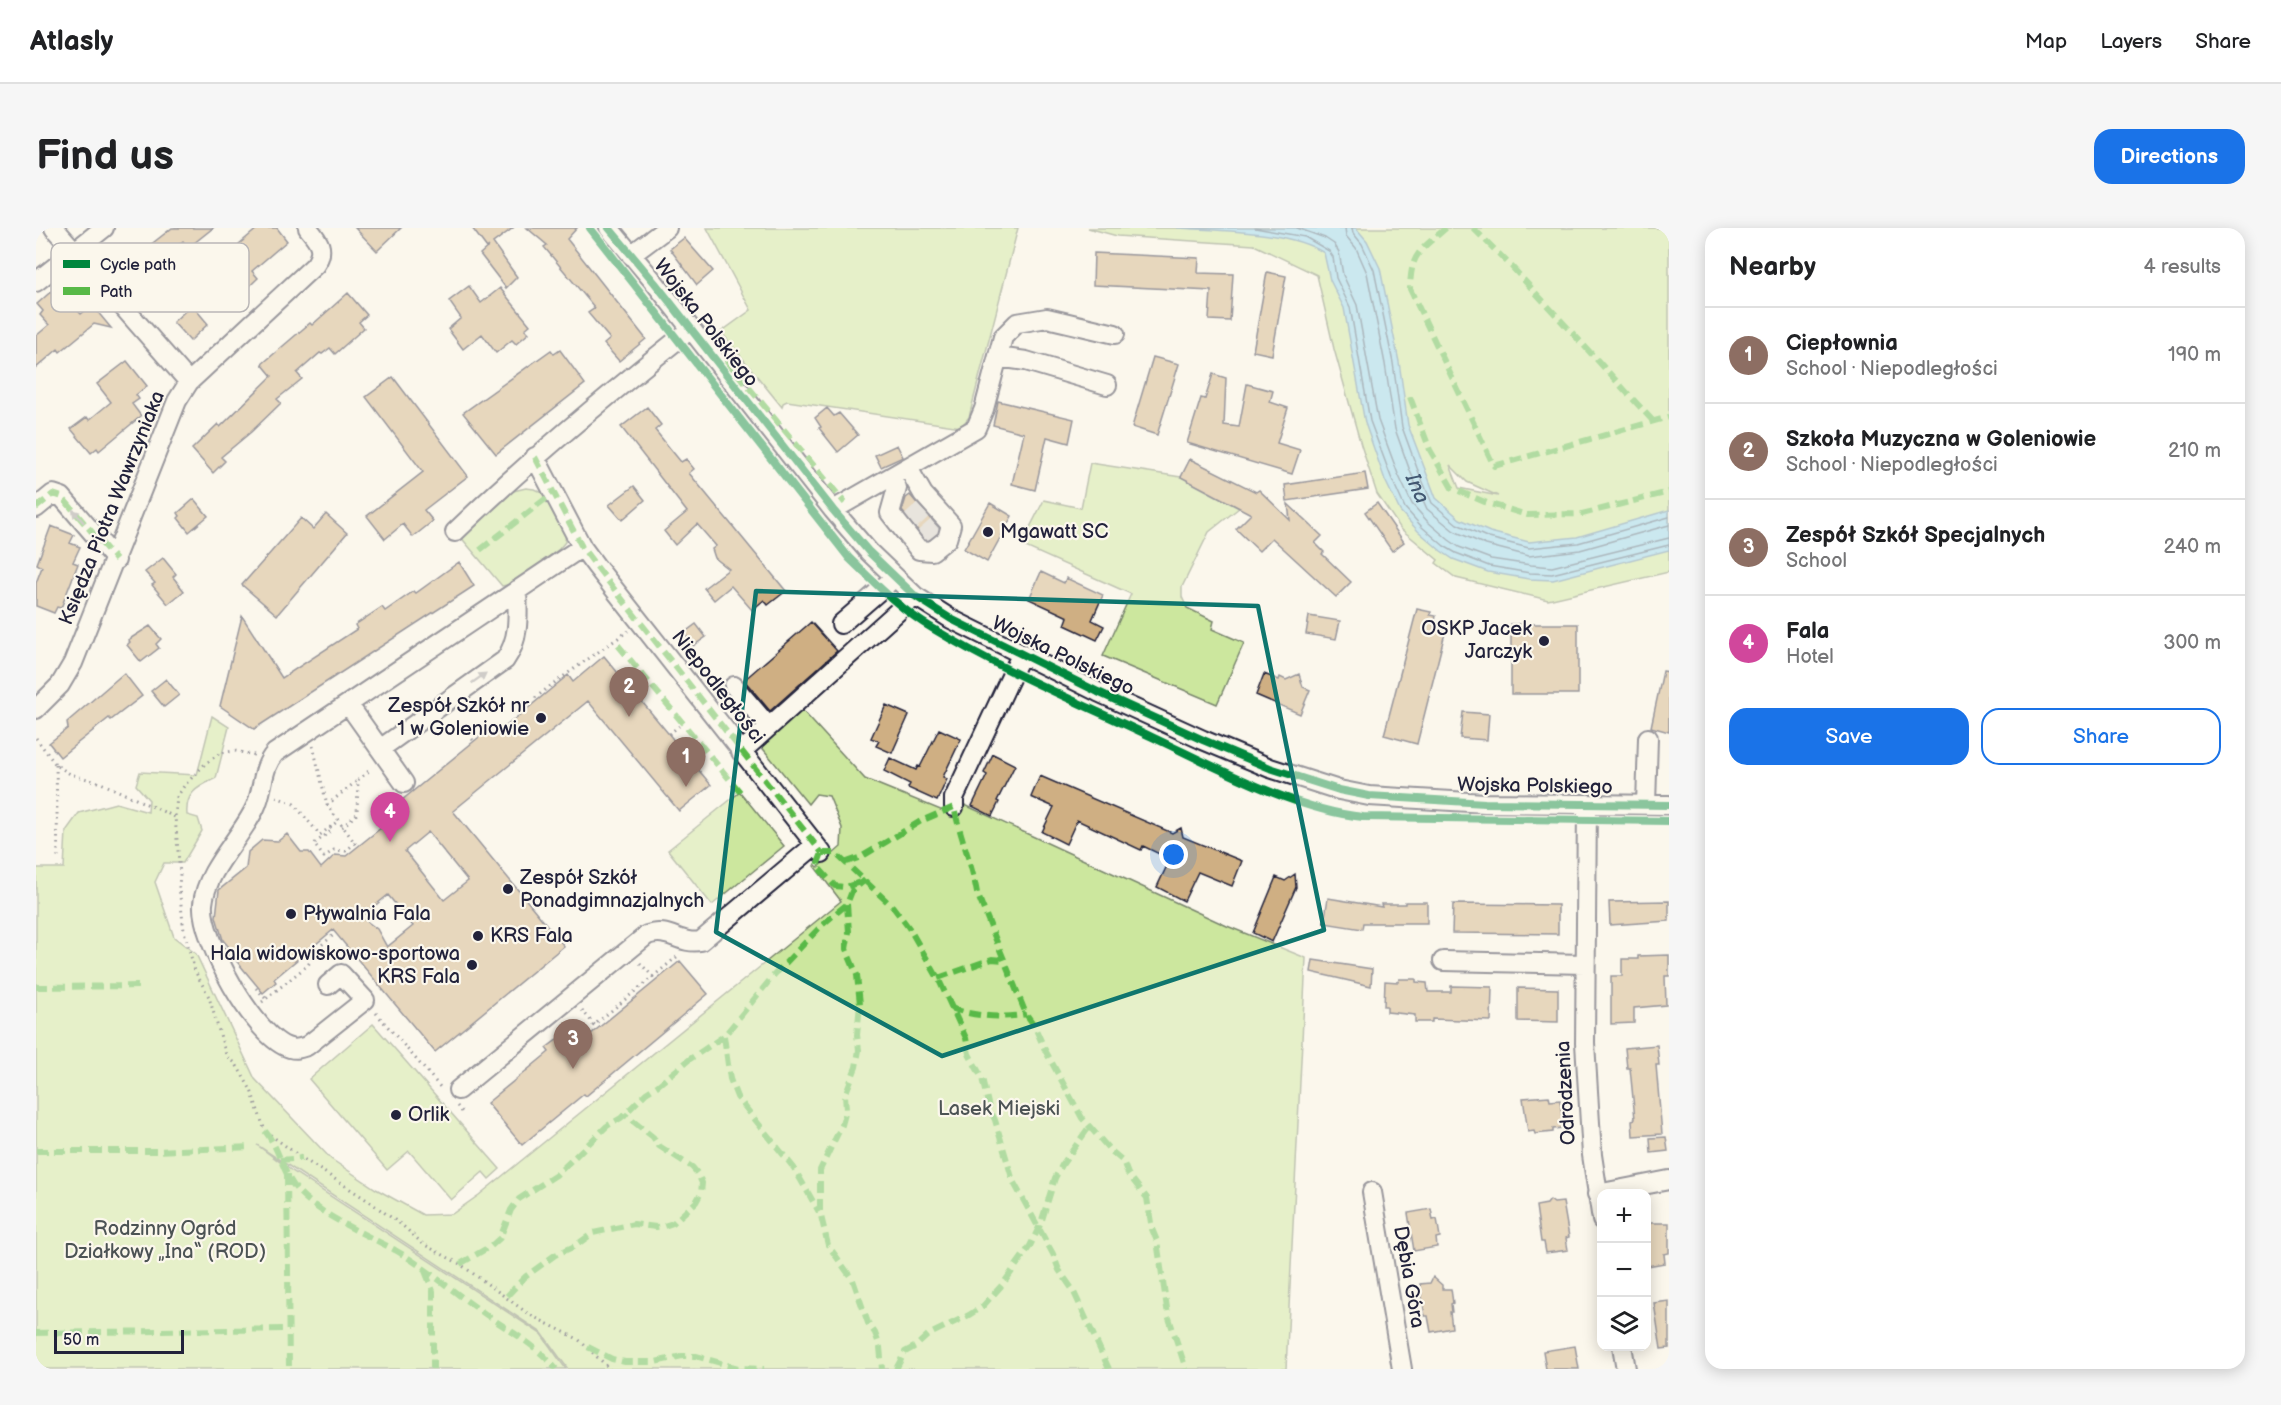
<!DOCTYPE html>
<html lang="en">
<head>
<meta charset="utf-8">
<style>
  :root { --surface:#fff; --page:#f6f6f6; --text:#202124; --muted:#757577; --line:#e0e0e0; --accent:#1a73e8 }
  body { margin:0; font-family:"Balsamiq Sans",sans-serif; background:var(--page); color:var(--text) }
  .controls { position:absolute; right:18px; bottom:18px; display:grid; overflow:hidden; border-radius:12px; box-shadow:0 3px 15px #0003 }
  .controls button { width:54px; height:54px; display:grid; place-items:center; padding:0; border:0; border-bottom:2px solid var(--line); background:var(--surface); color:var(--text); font:30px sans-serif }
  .scale { position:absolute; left:18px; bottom:15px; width:130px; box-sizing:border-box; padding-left:6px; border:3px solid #22223b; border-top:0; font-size:16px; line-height:21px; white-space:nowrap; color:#22223b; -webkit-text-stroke:4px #fbf7ec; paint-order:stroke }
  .you { position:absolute; left:1138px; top:627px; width:21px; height:21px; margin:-15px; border:4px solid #fff; border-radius:50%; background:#1a73e8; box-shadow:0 0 0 9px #1a73e833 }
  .badge { display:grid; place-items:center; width:39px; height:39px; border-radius:50%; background:var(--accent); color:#fff; font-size:20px; font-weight:700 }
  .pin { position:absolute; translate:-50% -50px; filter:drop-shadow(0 2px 3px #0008) }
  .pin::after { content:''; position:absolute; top:32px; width:21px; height:18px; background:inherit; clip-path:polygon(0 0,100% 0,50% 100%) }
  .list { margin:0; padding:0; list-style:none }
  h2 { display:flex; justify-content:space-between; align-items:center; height:78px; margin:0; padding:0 24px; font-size:26px }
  h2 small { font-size:20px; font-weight:400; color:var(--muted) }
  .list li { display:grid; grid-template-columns:39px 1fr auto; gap:18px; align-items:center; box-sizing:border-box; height:96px; padding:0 24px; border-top:2px solid var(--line) }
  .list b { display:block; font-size:22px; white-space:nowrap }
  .list p { margin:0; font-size:20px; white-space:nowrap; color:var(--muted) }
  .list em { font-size:20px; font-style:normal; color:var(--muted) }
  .actions { display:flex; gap:12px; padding:18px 24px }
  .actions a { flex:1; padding:14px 0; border:2px solid var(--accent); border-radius:18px; text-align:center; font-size:21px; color:var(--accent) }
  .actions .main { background:var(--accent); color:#fff }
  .icon { flex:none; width:33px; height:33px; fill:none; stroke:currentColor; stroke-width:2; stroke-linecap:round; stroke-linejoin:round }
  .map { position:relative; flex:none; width:1633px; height:1141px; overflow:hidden; border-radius:18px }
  header { display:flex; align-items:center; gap:36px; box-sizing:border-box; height:84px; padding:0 30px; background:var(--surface); border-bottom:2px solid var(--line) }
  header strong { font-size:28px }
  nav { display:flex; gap:33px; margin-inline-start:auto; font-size:21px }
  .intro { display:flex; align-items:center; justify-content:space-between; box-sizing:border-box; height:144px; padding:0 36px }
  h1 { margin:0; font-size:42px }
  .button { padding:15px 27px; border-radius:18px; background:var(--accent); color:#fff; font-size:21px; font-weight:700 }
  main { display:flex; gap:36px; padding:0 36px }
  aside { flex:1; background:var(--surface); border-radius:18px; box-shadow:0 3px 15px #0003 }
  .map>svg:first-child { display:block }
  .green { fill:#cce79e; stroke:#77846c; stroke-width:1.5; fill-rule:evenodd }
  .water { fill:#90d5f2; stroke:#648da9; stroke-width:1.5 }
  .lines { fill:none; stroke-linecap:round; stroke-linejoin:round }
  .shore { stroke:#4e6a84; stroke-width:1.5 }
  .building { fill:#cfaf83; stroke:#22223b; stroke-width:1.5; fill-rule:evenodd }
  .minor-tunnel { stroke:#d0ccc9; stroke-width:18; stroke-dasharray:18 9; stroke-linecap:butt }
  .minor-casing { stroke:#22223b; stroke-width:22 }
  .path { stroke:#22223b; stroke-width:3; stroke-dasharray:1.5 4.5; stroke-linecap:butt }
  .minor { stroke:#fbf7ec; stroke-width:18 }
  .quiet { stroke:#58b947; stroke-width:6; stroke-dasharray:12 6; stroke-linecap:butt }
  .cycleway-casing { stroke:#fbf7ec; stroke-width:11 }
  .cycleway { stroke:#00873e; stroke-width:8 }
  .oneway { fill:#99979c }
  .marked { fill:none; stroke:#0f766e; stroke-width:4.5; stroke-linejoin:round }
  .poi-dot { fill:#22223b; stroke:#fbf7ec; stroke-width:2 }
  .labels { text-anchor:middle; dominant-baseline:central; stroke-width:4.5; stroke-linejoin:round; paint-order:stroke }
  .street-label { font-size:20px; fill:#22223b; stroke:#fbf7ec }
  .poi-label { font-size:20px; fill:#22223b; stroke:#fbf7ec; text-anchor:start }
  .park-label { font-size:20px; fill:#4c5354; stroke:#fbf7ec }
  .water-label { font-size:21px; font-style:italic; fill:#435872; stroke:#fbf7ec }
  .key { fill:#fbf7ec; stroke:#bab7b7; stroke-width:1.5 }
  .key-label { font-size:16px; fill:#22223b }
</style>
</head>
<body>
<header>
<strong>Atlasly</strong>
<nav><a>Map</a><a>Layers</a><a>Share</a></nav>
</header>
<div class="intro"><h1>Find us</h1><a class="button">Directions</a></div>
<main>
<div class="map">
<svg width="1633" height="1141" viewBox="0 0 1633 1141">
  <rect width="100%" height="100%" fill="#fbf7ec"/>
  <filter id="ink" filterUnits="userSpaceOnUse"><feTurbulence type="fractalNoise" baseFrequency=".0167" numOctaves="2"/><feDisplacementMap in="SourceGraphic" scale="12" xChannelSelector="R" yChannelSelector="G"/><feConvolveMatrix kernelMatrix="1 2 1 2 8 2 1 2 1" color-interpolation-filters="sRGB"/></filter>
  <g filter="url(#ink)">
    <path class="green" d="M671 0H982L933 189 925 199 751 173 747 175 746 179 685 104 715 82Z
      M1052 0H1633V344L1512 372 1420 350 1400 335 1402 332 1365 301 1341 266 1325 217 1298 121 1281 47 1218 17 1081 8ZM1414 237 1431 254 1462 268 1423 260Z
      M1054 235 1145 249 1203 280 1173 304 1146 359V369L1151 380 1178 393 1176 401 1208 415 1181 476 1067 428 1095 366 985 317 1008 272 1045 280Z
      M490 260 498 261 513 268 530 303 529 314 523 321 476 356 466 358 423 307 473 264Z
      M766 482 829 551 907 583 929 577 1191 698 1270 730 1250 1141H532L506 1105 221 917 256 943 505 1106 530 1141H0V640H28L30 603 43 585 80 575 112 584 113 572 100 557 104 544 161 547 176 488 193 499 180 550C162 559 149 564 151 587L162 590 166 603 147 635H128L119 654 138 709 160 726 219 851 295 931 340 961 387 987 416 986 443 967 805 673 778 638 779 636 782 639 805 619 806 600 793 568 780 566 772 576 724 517Z
      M704 564 748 618 676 677 632 622Z
      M337 796 464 941 453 951 447 944 415 972 373 923 351 942 273 851Z"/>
    <path class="water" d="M1141 0H1320L1331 13 1344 40 1363 134 1372 197 1400 270 1424 291 1454 304 1493 314 1541 309 1633 282V322L1517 352 1493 351 1452 344 1417 331 1405 323 1382 303 1364 283 1349 252 1329 195 1308 80 1294 52 1288 25C1253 2 1183 3 1141 0Z"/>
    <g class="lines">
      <g class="shore">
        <path d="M1219 0 1269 9 1293 23 1297 29 1300 50 1314 79 1334 193 1355 249 1369 280 1386 299 1408 318 1420 325 1453 338 1494 345 1516 346 1633 317"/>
        <path d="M1261 0 1289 10 1298 16 1303 24 1307 47 1321 77 1342 192 1362 246 1376 276 1392 294 1413 312 1423 319 1455 331 1495 337 1516 339 1633 310"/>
        <path id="s1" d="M1309 0 1310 8 1320 20 1331 45 1349 136 1359 201 1374 243 1391 281 1418 303 1450 317 1493 328 1544 322 1633 297"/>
        <path d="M1316 0 1317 5 1326 16 1338 42 1357 135 1366 199 1381 240 1396 275 1421 296 1453 310 1493 320 1542 315 1633 289"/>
      </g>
    </g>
    <path class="building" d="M136 0H177L152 20 147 13 120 34 131 49 116 61 97 40 100 38 95 32Z
      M222 0H241L251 13 216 43 222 50 196 75 178 55 192 43 188 38 207 21 203 16Z
      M319 0H365L341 23Z
      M436 0H477L457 15 481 49 470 60 444 26 453 18 451 20Z
      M491 0H541L531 11 610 111 583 133 568 116 574 111 552 85 559 80 508 19 511 17Z
      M648 10 677 43 661 57 634 21Z
      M1058 25 1163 30 1162 45 1197 46 1194 93 1173 92 1175 63 1057 57Z
      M1231 44 1250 48 1236 127 1217 123Z
      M433 58 445 75 464 60 494 97 489 101 493 105 480 116 476 112 460 125 446 106 427 121 412 101 425 90 413 73Z
      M20 59 45 86 56 77 75 100 58 96 24 124 22 121 0 140V108L13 97 4 87 7 83 1 76Z
      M312 65 331 87 323 94 328 100 299 126 294 120 286 126 284 125 261 145 266 151 241 171 245 175 215 204 185 229 189 233 177 245 156 221 182 196 184 199 236 148 226 136 274 95 276 97Z
      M156 77 172 96 154 113 137 94Z
      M515 122 518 126 524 122 549 156 460 226 427 185Z
      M1117 129 1143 136 1121 207 1096 199Z
      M91 133 111 158 100 167 103 171 96 176 105 188 63 223 61 220 55 225 35 201 51 189 53 192 75 174 61 156Z
      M1177 146 1190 150 1188 197 1203 199 1211 156 1237 163 1234 174 1252 180 1241 215 1264 222 1256 246 1151 215 1165 170 1169 171Z
      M357 149 432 248 388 282 397 293 377 309 367 296 349 311 331 288 387 244 330 169Z
      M962 173 1038 191 1033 215 1011 209 999 262 976 256 988 205 957 197Z
      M611 179 625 197 619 202 645 234 650 231 658 241 653 245 750 363 732 377 728 372 716 382 695 358 678 372 668 360 693 341 679 330 676 321 680 318 661 296 639 317 628 303 651 284 585 199Z
      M791 180 798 188 803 185 822 207 802 224 783 200 785 199 779 190Z
      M861 217 867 229 845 239 839 227Z
      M1154 231 1220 264 1223 262 1254 292 1252 276 1286 308 1279 315 1288 324 1286 326 1315 354 1300 369 1236 310 1223 323 1200 301 1215 286 1145 249Z
      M1329 245 1332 261 1251 273 1249 257Z
      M598 258 609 272 586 292 573 277Z
      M874 267 902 300 901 304 892 311H889L866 283 870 270Z
      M158 271 172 288 153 304 142 290 144 288 142 285Z
      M954 275 976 288 951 334 928 321Z
      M1341 275 1368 314 1356 323 1329 284Z
      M290 286 311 305 241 387 206 357 265 290 277 301Z
      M15 298 38 307 34 315 44 319 37 334 42 336 25 380 21 379 18 385 0 378V355L6 339 1 336Z
      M127 330 140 346 137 349 148 363 132 376 116 357 119 355 109 344Z
      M423 334 438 358 218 501 184 478 206 388 246 450 321 401 319 397 346 379 349 383 378 363 380 365Z
      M1005 344 1028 355 1030 350 1067 367 1056 392 1068 398 1061 412 1029 397 1032 389 993 371Z
      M1381 381 1395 384 1394 387 1400 388 1398 397 1410 401 1381 516 1348 507Z
      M1273 388 1304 393 1300 411 1270 406Z
      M775 394 801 423 734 483 708 452Z
      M660 396 670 409 657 418 648 405Z
      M1475 396H1542V466H1475Z
      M114 398 125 411 120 416 123 420 105 434 91 417 94 414 92 412Z
      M568 428 675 557 643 583 552 473 417 583 528 718 399 824 297 702 238 751 240 754 227 765 198 730 200 728 187 712 180 689 183 662 210 640 212 624 226 612 242 613 251 606 265 624H273L285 640 299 627 310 628 366 583 360 577 453 501 458 508 532 447 537 454ZM392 604 432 653 408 672 369 623ZM352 667 377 698 351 719 341 701 325 689Z
      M1627 443 1633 444V504L1615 499Z
      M88 445 106 468 75 492 73 490 24 529 13 515 32 500 31 494Z
      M1228 446 1243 452 1244 449 1250 452 1263 446 1267 459 1274 462 1264 486 1220 467Z
      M130 451 143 467 128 479 115 463Z
      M850 477 873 487 856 525 840 518 843 513 835 510Z
      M1427 484 1453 486 1451 512 1424 510Z
      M903 501 925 511 907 549 911 551 901 573 872 560 874 556 848 543 854 530 880 542 882 538 884 539Z
      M957 526 979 537 961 573 963 574 956 588 936 578 951 547 948 545Z
      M1004 548 1136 605 1145 600 1147 609 1206 633 1196 658 1162 644 1148 673 1121 659 1134 631 1107 618 1105 622 1041 592 1030 616 1006 604 1018 579 995 569Z
      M1259 646 1260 659 1236 714 1217 705 1240 649 1249 653Z
      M1292 670 1346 679 1345 676H1369V674H1391V695H1327L1326 701 1288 695Z
      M1633 673V693L1574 697 1573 674Z
      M1417 676 1522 677V706L1416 705Z
      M1633 727V748H1629L1630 777 1598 780V795L1575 796V748H1586V731H1602V728Z
      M1277 732 1336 741 1335 758 1275 744Z
      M644 733 672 766 550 868 548 866 486 917 451 875 513 824 510 820 522 811 533 824Z
      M1363 751H1380V754L1391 755 1392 764H1415V758L1456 759 1455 793 1396 791V794H1379V787L1351 784V778H1348L1349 753 1362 754Z
      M1482 760 1522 761V794L1482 793Z
      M1621 817 1623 837H1620L1626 906 1597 908 1596 892 1599 891 1594 840H1591L1589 820Z
      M1513 868 1514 873 1524 872 1527 900 1517 901V904L1499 906 1498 903 1492 904 1487 870Z
      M1630 909 1632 923 1615 925 1614 910Z
      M1514 972 1518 975 1527 974 1533 1009 1530 1010 1532 1022 1510 1025 1508 1014H1505L1500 978 1511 976Z
      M1395 981 1397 992 1401 991 1404 1009 1400 1010 1401 1019 1378 1023 1372 985Z
      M1614 995H1633V1025L1628 1026 1629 1035 1611 1038V1000Z
      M1397 1049 1406 1057V1061H1415L1417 1075 1415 1076 1416 1084H1414L1416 1100 1395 1104 1392 1088H1389L1384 1056 1394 1055Z
      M1633 1073V1120L1625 1121 1618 1075Z
      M1539 1118 1543 1141H1510L1507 1123Z"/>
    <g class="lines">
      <path class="minor-tunnel" d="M874 294 887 282
        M887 310 901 298"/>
      <g class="minor-casing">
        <path id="minor" d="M18 0 153 154
          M573 0 619 55 797 282 833 324 879 368 915 391 1062 464 1167 512 1234 540 1303 562 1333 568 1449 575 1633 577
          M595 27 631 0
          M0 54 68 0
          M962 129 990 133 1071 157
          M499 229 546 319 560 338 786 625
          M855 250 861 260 854 285 883 322 896 323 911 311 915 297 887 266 872 240
          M0 280 17 266 26 269 80 332
          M797 282 940 200 948 181 967 109 981 95 1011 90 1079 106
          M419 304C493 232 573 166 655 101
          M805 396 858 350
          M698 458 733 499
          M312 476 368 555
          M0 481 24 457 37 435 141 173 153 154 279 37C290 21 282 12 272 0
          M344 521 469 432C484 411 482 387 481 362
          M705 524 879 368
          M1551 576 1549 815 1556 927 1566 992
          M1610 577 1612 510
          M918 579V570L985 427
          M1407 733 1549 736
          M292 757 305 746 329 772 271 818C265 820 261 822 254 820 219 811 164 710 167 676 170 642 205 610 219 580 228 562 225 540 239 525L546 319
          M422 862 611 707C633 699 643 717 665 713L779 617
          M1336 964 1366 1141
          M1561 966 1633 952
          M1586 1118 1590 1141"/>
      </g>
      <path class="path" d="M499 470C529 446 560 426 592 403
        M633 506 643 498
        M0 510 20 537 34 546 65 555 139 589
        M436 511 438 513
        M277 518 291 577 322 619
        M218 527 199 523 184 525 169 536 148 558 141 569 139 589 144 646 143 659 148 703 159 743 173 769 190 827 200 836 215 862 229 903 266 930 331 972 367 998 387 1016 424 1036 494 1087 542 1111 574 1141
        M20 537 22 632
        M240 569 258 576 284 607 302 593
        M291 577 322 552
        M294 599 296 602 278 616 288 629 298 622 310 623 319 615
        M306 599 321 586 322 552 334 542
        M604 735 620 752
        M220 760 230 771
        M226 774 272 737 282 720 300 705
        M546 782 561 800
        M340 785 405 860
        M547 806 642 728
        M421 878 428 886"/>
      <use href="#minor" class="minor"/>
      <path class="quiet" d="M1410 0C1384 23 1375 24 1374 61L1458 238 1633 189
        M1437 0 1476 39 1617 193
        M1630 0 1633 3
        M690 132 809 275
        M1374 169 1394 222 1416 260 1451 275 1491 287 1546 286 1633 264
        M499 229 546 319 560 338 786 625
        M0 280 17 266 26 269 80 332
        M444 322 517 265
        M582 417 704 564
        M786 625H799L857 679 873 700 902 750 930 810 933 826 946 850 953 880 959 892 977 953 1017 1026 1023 1042 1037 1062 1073 1141
        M786 625 781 638 799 658 810 659 824 654
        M811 634 825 629 885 593 918 579C924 608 936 636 941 665L990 786 998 797 1009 822 1046 890 1074 922 1087 933 1092 946 1111 970 1116 1001 1121 1013 1132 1087 1150 1141
        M811 676 813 704 810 721 821 747 824 776 821 807 823 822 820 839 809 867 810 882 806 897 784 942V984L792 1017 817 1052 832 1095 839 1105 844 1119 846 1141
        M902 750 956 731 968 732
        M0 759 107 758
        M915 780C936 788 968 791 990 786
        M688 808 694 851 701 869 758 940 783 984
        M229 903C244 921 246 945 262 963 285 988 329 1006 359 1022 389 1039 416 1063 445 1083 471 1102 499 1115 520 1141
        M0 923H120L215 919
        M244 932 266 930
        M251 946 253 1141
        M424 1036 455 1018 464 1010 475 982 483 971 520 947 571 898 585 890 610 865 621 858 654 831 688 808 738 747 786 697 811 676 816 663 829 652
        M389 1043 397 1063V1141
        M471 1068 489 1049 519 1027 539 1018 557 1005 598 996 620 999 628 998 637 995 660 974 665 965 666 955 662 946 656 939 623 918 617 909 588 886
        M0 1105 253 1101
        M552 1119 576 1131 589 1134H619L646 1128H660L702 1140 728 1141
        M860 1141 869 1124 880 1118 892 1107 933 1087 947 1078 967 1056 994 1018 1005 995 1019 950 1026 937 1053 899"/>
      <g class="cycleway-casing">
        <path id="cycleway" d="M554 0 813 330C839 355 865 382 896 400 965 442 1042 474 1116 509 1178 538 1258 582 1327 589L1633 593
          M573 0 619 55 797 282 833 324 879 368 915 391 1062 464 1167 512 1234 540 1303 562 1333 568 1449 575 1633 577"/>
      </g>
      <use href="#cycleway" class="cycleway"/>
    </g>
    <defs><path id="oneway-solid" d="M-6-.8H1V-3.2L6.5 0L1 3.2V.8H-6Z" transform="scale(1.5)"/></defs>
    <g class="oneway">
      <use href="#oneway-solid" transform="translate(42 288) rotate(-131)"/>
      <use href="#oneway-solid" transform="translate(443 450) rotate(-35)"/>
    </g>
  </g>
  <path d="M0 0H1633V1141H0ZM720 363 1222 378 1288 702 906 828 680 704Z" fill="#fbf7ec" fill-opacity=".55" fill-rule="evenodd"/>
  <path class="marked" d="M720 363 1222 378 1288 702 906 828 680 704Z"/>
  <g class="poi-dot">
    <circle cx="952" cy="304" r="6"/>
    <circle cx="1508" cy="413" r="6"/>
    <circle cx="505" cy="490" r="6"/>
    <circle cx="472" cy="661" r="6"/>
    <circle cx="255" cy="686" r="6"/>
    <circle cx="442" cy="708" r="6"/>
    <circle cx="436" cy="737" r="6"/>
    <circle cx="360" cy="887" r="6"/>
  </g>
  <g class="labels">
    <g class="street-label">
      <text transform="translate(670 95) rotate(52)">Wojska Polskiego</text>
      <text transform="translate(76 280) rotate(-68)">Księdza Piotra Wawrzyniaka</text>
      <text transform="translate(1027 428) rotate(26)">Wojska Polskiego</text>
      <text transform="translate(682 459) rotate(52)">Niepodległości</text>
      <text transform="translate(1499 558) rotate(1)">Wojska Polskiego</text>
      <text transform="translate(1530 865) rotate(-93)">Odrodzenia</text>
      <text transform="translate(1373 1049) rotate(80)">Dębia Góra</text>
    </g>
    <g class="poi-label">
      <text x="964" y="304">Mgawatt SC</text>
      <text x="1496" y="401" text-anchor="end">OSKP Jacek<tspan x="1496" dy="23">Jarczyk</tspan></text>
      <text x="493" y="478" text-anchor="end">Zespół Szkół nr<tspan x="493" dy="23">1 w Goleniowie</tspan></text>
      <text x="484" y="650">Zespół Szkół<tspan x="484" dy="23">Ponadgimnazjalnych</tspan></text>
      <text x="267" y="686">Pływalnia Fala</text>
      <text x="454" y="708">KRS Fala</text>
      <text x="424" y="726" text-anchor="end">Hala widowiskowo-sportowa<tspan x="424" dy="23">KRS Fala</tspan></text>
      <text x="372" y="887">Orlik</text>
    </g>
    <g class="park-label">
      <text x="963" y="881">Lasek Miejski</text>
      <text x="129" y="1001">Rodzinny Ogród<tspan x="129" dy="23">Działkowy „Ina“ (ROD)</tspan></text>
    </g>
    <g class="water-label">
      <text stroke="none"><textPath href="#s1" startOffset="273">Ina</textPath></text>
    </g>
  </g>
  <rect x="15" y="15" width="198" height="69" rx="9" class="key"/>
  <rect x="27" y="32" width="27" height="8" fill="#00873e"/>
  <rect x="27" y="59" width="27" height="8" fill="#58b947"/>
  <g class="key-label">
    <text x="64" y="42">Cycle path</text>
    <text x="64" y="69">Path</text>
  </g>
</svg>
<div class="controls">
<button>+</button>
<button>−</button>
<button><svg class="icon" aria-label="layers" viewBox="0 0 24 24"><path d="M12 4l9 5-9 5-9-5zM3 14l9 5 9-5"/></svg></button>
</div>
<div class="scale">50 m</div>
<div class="you"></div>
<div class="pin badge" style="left:650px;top:559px;background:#8d6e63">1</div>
<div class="pin badge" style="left:593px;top:489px;background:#8d6e63">2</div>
<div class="pin badge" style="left:537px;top:841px;background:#8d6e63">3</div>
<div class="pin badge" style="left:354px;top:614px;background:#d1479c">4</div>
</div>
<aside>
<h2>Nearby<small>4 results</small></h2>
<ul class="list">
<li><span class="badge" style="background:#8d6e63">1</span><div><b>Ciepłownia</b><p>School · Niepodległości</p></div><em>190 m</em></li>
<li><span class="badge" style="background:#8d6e63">2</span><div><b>Szkoła Muzyczna w Goleniowie</b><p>School · Niepodległości</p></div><em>210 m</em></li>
<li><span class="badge" style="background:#8d6e63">3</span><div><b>Zespół Szkół Specjalnych</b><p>School</p></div><em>240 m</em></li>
<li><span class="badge" style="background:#d1479c">4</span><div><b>Fala</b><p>Hotel</p></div><em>300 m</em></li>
</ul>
<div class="actions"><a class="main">Save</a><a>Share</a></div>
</aside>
</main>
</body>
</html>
